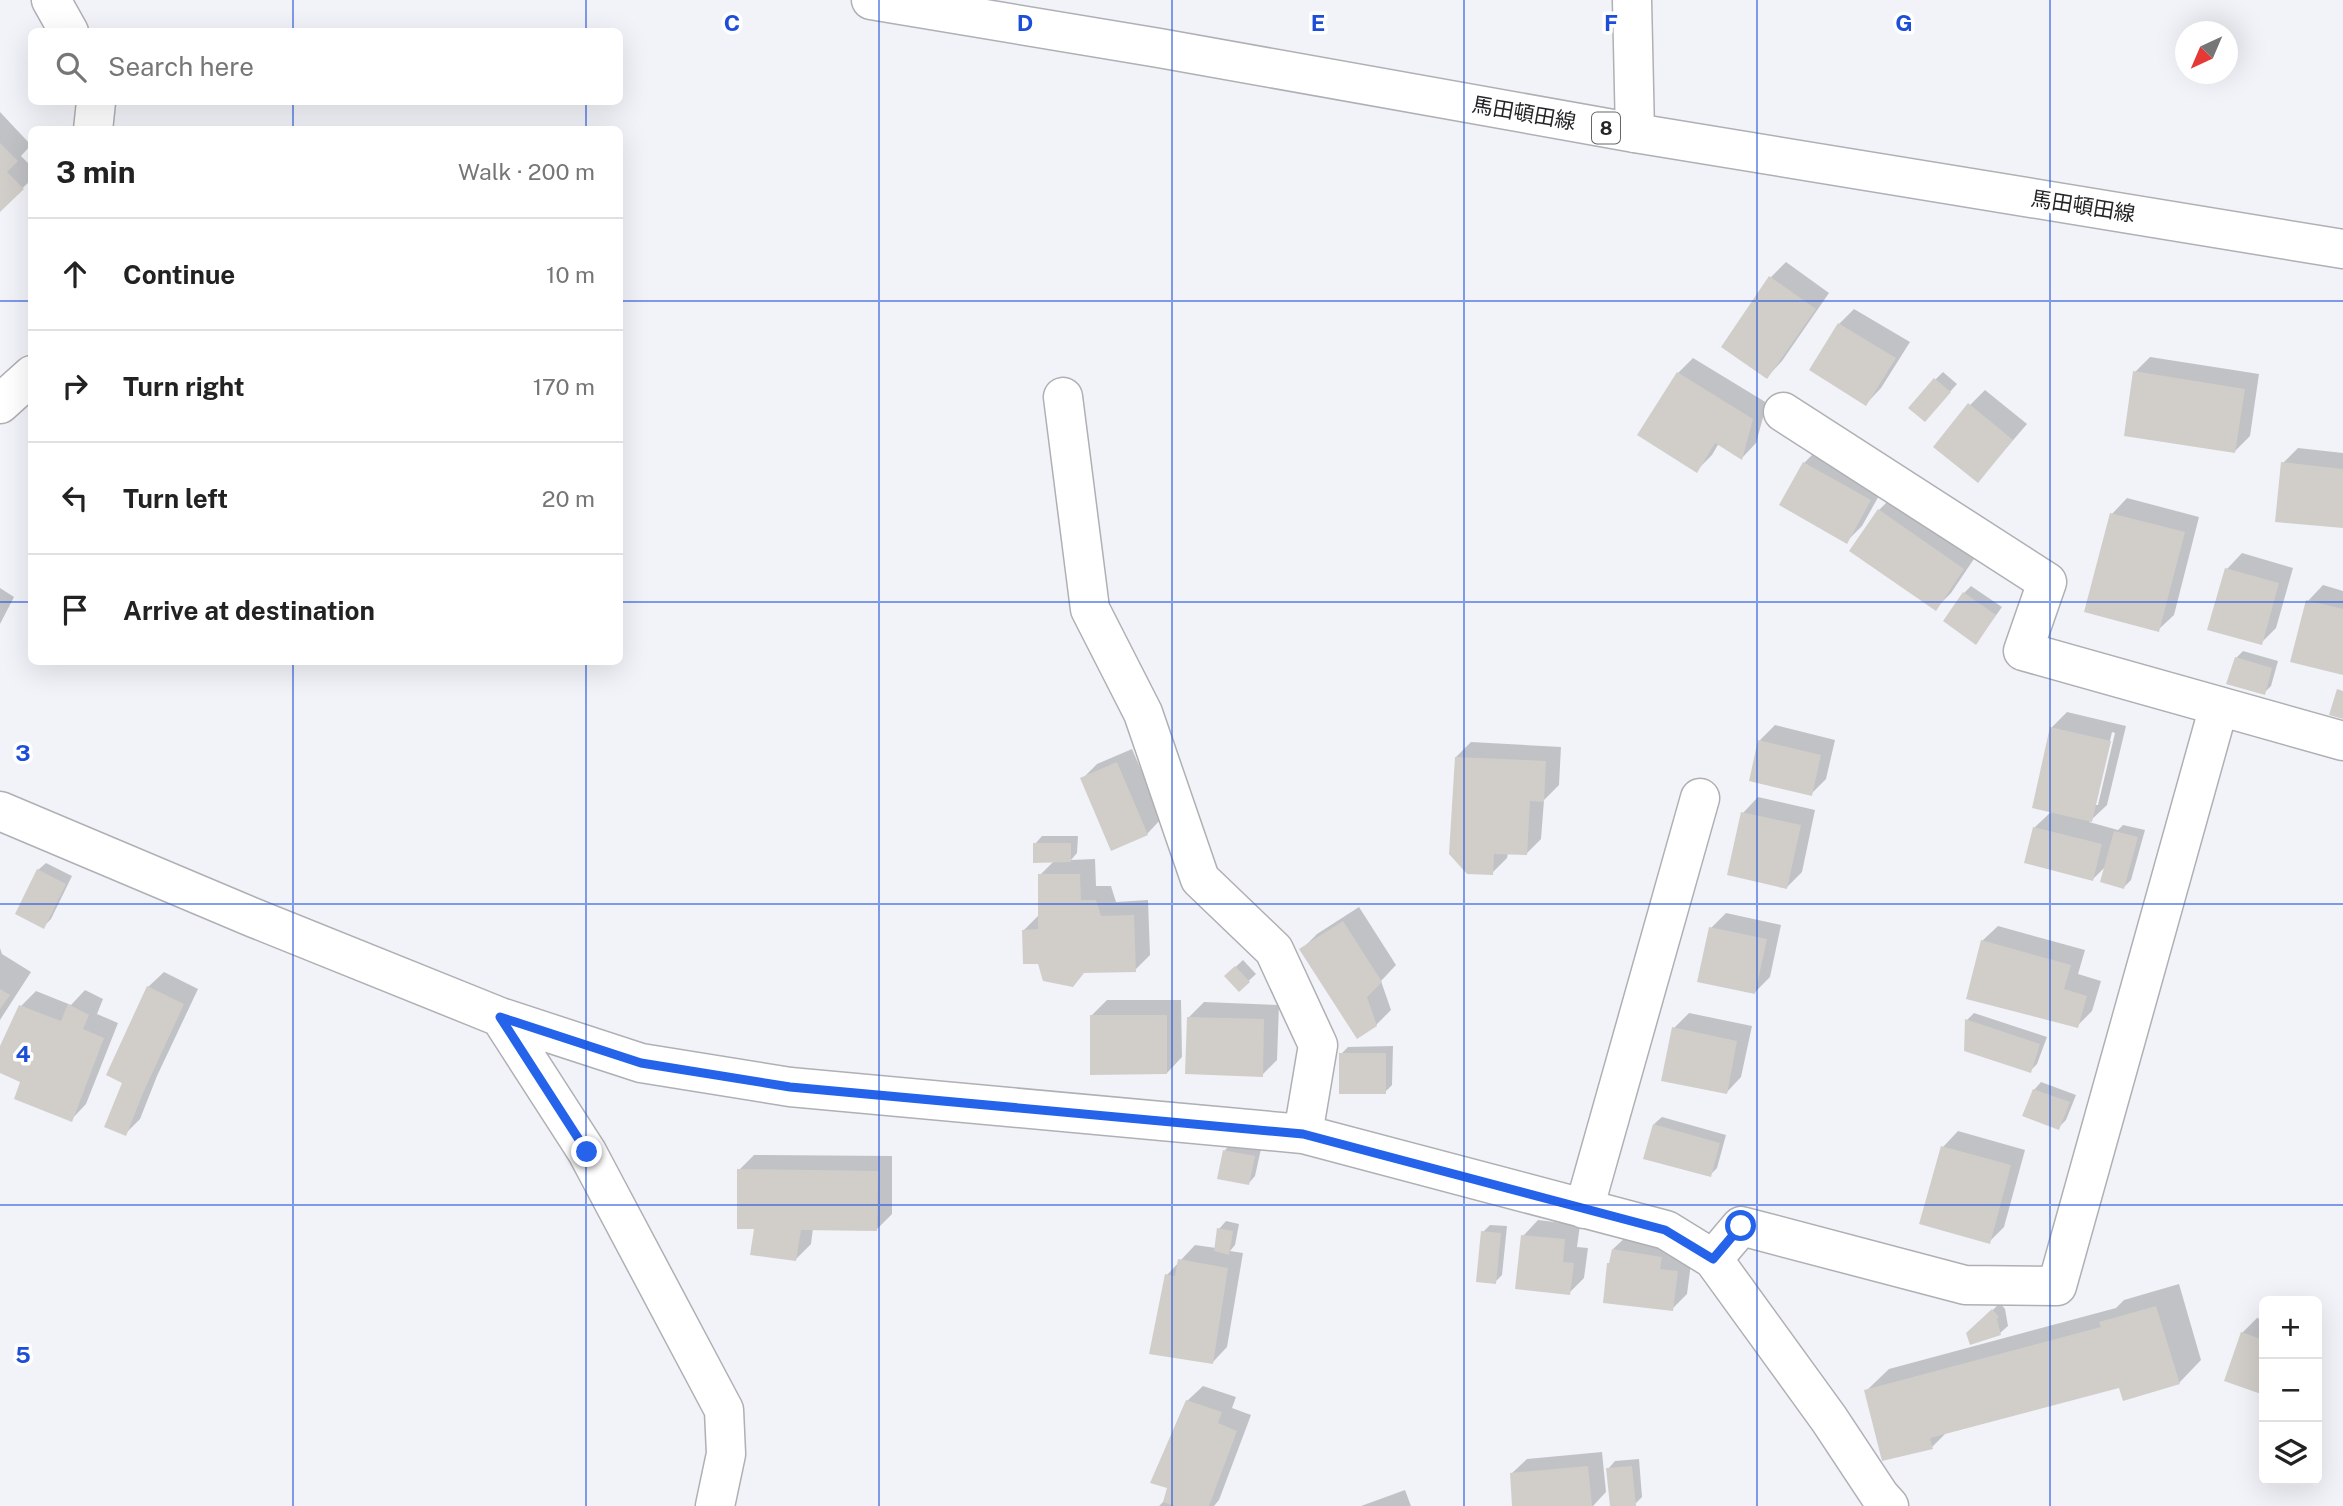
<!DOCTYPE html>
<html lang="en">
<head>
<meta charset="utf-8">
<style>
  :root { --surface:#fff; --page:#f2f2f2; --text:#222; --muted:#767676; --line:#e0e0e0 }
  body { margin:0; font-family:"Public Sans","Noto Sans JP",sans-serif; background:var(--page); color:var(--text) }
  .controls { position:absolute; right:21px; bottom:21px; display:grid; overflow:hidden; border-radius:10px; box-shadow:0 7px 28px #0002 }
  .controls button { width:63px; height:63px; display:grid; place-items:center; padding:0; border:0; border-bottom:2px solid var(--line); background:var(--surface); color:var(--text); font:35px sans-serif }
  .compass { position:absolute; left:2175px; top:21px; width:63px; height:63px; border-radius:50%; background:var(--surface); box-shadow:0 7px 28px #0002; rotate:224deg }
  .stop { position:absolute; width:21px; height:21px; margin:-16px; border:5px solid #2563eb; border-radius:50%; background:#fff }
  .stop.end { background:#2563eb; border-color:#fff; box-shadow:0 2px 7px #0008 }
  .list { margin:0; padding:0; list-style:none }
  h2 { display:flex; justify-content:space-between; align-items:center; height:91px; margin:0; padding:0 28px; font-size:30px }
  h2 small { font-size:23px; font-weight:400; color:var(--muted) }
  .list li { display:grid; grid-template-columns:46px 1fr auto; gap:21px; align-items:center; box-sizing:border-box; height:112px; padding:0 28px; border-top:2px solid var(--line) }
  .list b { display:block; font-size:26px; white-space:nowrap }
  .list em { font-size:23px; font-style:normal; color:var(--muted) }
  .icon { flex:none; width:38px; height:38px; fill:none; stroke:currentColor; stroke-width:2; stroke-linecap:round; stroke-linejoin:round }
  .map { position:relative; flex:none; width:2343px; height:1506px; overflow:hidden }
  .search { position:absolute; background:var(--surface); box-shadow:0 7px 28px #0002; left:28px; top:28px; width:595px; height:77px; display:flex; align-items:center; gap:18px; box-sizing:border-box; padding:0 24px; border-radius:10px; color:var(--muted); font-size:26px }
  .panel { position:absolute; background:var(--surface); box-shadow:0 7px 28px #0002; left:28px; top:126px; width:595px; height:539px; border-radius:10px }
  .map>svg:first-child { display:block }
  .shadow { fill:#0003; fill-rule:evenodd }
  .building { fill:#d1ceca }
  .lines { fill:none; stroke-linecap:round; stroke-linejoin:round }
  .street-casing { stroke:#afb0b4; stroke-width:41 }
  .primary-casing { stroke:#afb0b4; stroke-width:41 }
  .street { stroke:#fff; stroke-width:38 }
  .primary { stroke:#fff; stroke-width:38 }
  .route { stroke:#2563eb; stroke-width:9 }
  .grid { fill:none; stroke:#1d4ed8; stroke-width:2; stroke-opacity:0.55 }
  .labels { text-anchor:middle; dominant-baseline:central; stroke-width:7; stroke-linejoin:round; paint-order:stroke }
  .shield { fill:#fff; stroke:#666668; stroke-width:2 }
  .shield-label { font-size:19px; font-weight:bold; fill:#252527 }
  .street-label { font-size:21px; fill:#252527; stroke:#fff }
  .grid-label { font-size:23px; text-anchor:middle; font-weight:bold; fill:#1d4ed8; stroke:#fff; stroke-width:7; stroke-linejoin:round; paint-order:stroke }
</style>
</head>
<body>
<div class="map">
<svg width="2343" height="1506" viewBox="0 0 2343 1506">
  <rect width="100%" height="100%" fill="#f2f3f8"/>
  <path class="shadow" d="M0 112 31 145 21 156 32 167V179L0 210Z
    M1786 262 1829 293 1782 361 1767 377 1771 277Z
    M1854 309 1910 342 1881 388 1866 404 1839 324Z
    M2150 357 2259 374 2250 436 2235 451 2135 372Z
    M1693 358 1767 403 1756 443 1742 458 1719 443 1712 455 1697 470 1640 435 1678 373Z
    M1943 372 1957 384 1932 412 1935 380Z
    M1985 390 2027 424 1978 481 1970 405Z
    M1819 448 1885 485 1862 526 1847 541 1804 463Z
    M2298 448 2343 453V527L2283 463Z
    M1894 495 1978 553 1951 593 1936 608 1851 551 1879 510Z
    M2127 498 2199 517 2174 615 2158 630 2112 514Z
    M2242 553 2293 568 2276 628 2261 643 2227 569Z
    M2323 585 2343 591V673L2308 601Z
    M1971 586 2002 607 1976 643 1964 593Z
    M0 588 14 597 0 624Z
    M2243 651 2278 661 2271 686 2264 693 2236 658Z
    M2067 712 2126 726 2107 805 2089 822 2118 830 2123 825 2145 830 2131 880 2124 887 2107 865 2093 879 2026 862 2035 827 2052 811 2034 807 2052 727ZM2112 732 2115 733 2098 805H2095Z
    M1775 725 1835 740 1826 779 1811 794 1760 740Z
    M1471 742 1561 747 1559 785 1544 800 1541 839 1526 854 1508 853 1507 858 1492 873 1456 757Z
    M1132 749 1162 818 1147 834 1082 779 1097 764Z
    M1758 797 1815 810 1802 872 1787 887 1743 813Z
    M1042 836H1078L1077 853 1071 860 1095 859 1096 886H1111L1116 902 1148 900 1150 955 1135 970 1039 962 1024 930 1040 914V875L1054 861 1035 844Z
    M46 863 72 876 51 919 44 926 38 870Z
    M1359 907 1396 965 1381 981 1391 1010 1376 1025 1302 949 1317 934Z
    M1726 913 1781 925 1770 977 1755 992 1711 928Z
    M1998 926 2085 950 2078 974 2101 981 2092 1011 2077 1026 1982 941Z
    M0 948 2 954 31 972 0 1020Z
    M1243 960 1256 974 1240 989 1226 976Z
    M164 972 198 989 157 1076 140 1119 125 1134 124 1082 148 987Z
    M85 990 103 999 97 1014 118 1023 86 1104 71 1120 23 1081 0 1071V1051L21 1006 36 991 71 1005Z
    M1107 1000H1181L1182 1057 1167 1073 1091 1016Z
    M1204 1002 1279 1005 1277 1060 1262 1075 1189 1017Z
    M1689 1013 1752 1026 1741 1077 1726 1093 1674 1028Z
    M1974 1013 2047 1037 2037 1064 2030 1071 1967 1020Z
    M1393 1046 1392 1085 1385 1092 1341 1054 1348 1047Z
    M2041 1082 2076 1095 2066 1120 2058 1128 2034 1090Z
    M1662 1117 1726 1135 1717 1168 1710 1175 1654 1124Z
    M1958 1131 2025 1150 2004 1227 1989 1242 1943 1147Z
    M1232 1143 1261 1149 1255 1176 1248 1184 1225 1150Z
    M754 1155 892 1156V1214L877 1229 813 1228 811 1244 796 1259 756 1227 739 1170Z
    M1538 1220 1580 1225 1577 1247 1588 1248 1584 1278 1569 1293 1523 1236Z
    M1226 1221 1239 1224 1235 1245 1230 1251 1243 1253 1227 1347 1212 1363 1167 1275 1195 1245 1216 1248 1219 1229Z
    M1490 1225 1507 1226 1502 1275 1495 1282 1483 1232Z
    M1629 1234 1692 1256 1687 1294 1672 1309 1613 1249Z
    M2179 1284 2201 1360 2179 1383 2120 1386 1947 1432 1932 1447 1866 1391 1889 1369 2116 1308 2124 1300Z
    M2000 1303 2005 1309 2008 1326 2000 1333 1968 1334Z
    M2257 1318 2264 1320V1393L2226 1380 2242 1333Z
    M2317 1339 2322 1341 2317 1357Z
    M1203 1386 1236 1397 1232 1408 1251 1415 1219 1500 1214 1506H1159L1166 1499 1187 1401Z
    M1602 1452 1606 1492 1593 1506H1514L1511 1474 1527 1459Z
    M1639 1459 1642 1497 1635 1504 1608 1469 1615 1461Z
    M1405 1490 1411 1506H1361Z"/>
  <path class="building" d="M0 143 18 161 7 172 24 189 0 212Z
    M1769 276 1816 309 1767 379 1721 347Z
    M1838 323 1896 358 1866 406 1809 370Z
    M2133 371 2245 389 2235 453 2124 436Z
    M1677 372 1753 419 1742 460 1715 443 1697 473 1637 435Z
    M1934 378 1951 392 1925 422 1908 408Z
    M1968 403 2013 440 1978 483 1933 447Z
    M1803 462 1871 500 1847 544 1779 505Z
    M2281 462 2343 469V528L2275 522Z
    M1878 509 1964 569 1936 611 1849 551Z
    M2110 513 2185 532 2159 632 2084 612Z
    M2225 568 2279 583 2262 645 2207 630Z
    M1963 592 1996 615 1976 645 1943 621Z
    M2306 600 2343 609V675L2290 662Z
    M2235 657 2272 668 2265 695 2226 684Z
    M2337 689 2343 691V719L2329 715Z
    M2050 727 2111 741 2092 822 2032 808Z
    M1758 740 1821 755 1812 796 1749 781Z
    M1455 757 1546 761 1544 802 1530 801 1527 855 1494 854 1493 875 1467 874 1449 854Z
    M1117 762 1148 835 1111 851 1080 778Z
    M1741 812 1801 825 1787 889 1727 875Z
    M2033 827 2102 844 2093 881 2024 863Z
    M2114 831 2138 837 2124 889 2100 882Z
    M1033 843H1071V862L1033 863Z
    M37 869 66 884 44 929 15 914Z
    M1038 874H1080L1081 900H1096L1101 916 1134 915 1136 972 1084 973 1073 987 1043 981 1038 964H1023L1022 930 1038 929Z
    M1343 921 1382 982 1367 997 1377 1026 1357 1039 1299 949Z
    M1709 927 1767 939 1755 994 1697 982Z
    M1981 940 2071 965 2064 989 2087 996 2078 1028 1966 999Z
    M1235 966 1250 982 1239 992 1224 976Z
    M147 986 184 1004 143 1093 126 1136 104 1127 122 1083 106 1075Z
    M0 989 10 995 0 1009Z
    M68 1004 89 1015 83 1029 104 1038 72 1122 14 1099 20 1082 0 1073V1046L19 1005 61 1021Z
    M1090 1015H1167V1074L1090 1075Z
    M1187 1017 1264 1019 1263 1077 1185 1074Z
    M1965 1019 2040 1044 2031 1073 1964 1051Z
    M1672 1027 1737 1041 1727 1094 1661 1081Z
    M1339 1053H1386V1094H1339Z
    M2033 1089 2070 1102 2059 1130 2022 1116Z
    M1653 1124 1720 1143 1711 1177 1643 1159Z
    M1941 1146 2011 1165 1990 1244 1919 1224Z
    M1223 1150 1255 1156 1249 1185 1217 1179Z
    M737 1169 878 1171 877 1231 801 1230 796 1261 750 1255 754 1229H737Z
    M1217 1228 1233 1231 1229 1255 1214 1251Z
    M1481 1231 1501 1233 1496 1284 1476 1282Z
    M1521 1235 1565 1239 1563 1262 1574 1263 1570 1295 1515 1289Z
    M1612 1249 1662 1257 1660 1269 1678 1271 1673 1311 1603 1303 1607 1263H1609Z
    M1178 1259 1228 1268 1213 1364 1149 1354 1165 1274 1175 1276Z
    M2156 1306 2180 1384 2123 1401 2119 1388 1930 1438 1933 1449 1882 1461 1864 1390 2101 1327 2099 1322Z
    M1992 1309 1999 1317 1997 1319 2001 1335 1970 1345 1966 1333Z
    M2241 1332 2264 1340V1395L2224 1381Z
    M1186 1400 1222 1412 1218 1423 1237 1431 1209 1506H1174L1163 1502 1167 1488 1150 1483Z
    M1588 1466 1592 1506H1512L1510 1473Z
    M1632 1466 1636 1506H1610L1606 1468Z"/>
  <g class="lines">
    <g class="street-casing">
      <path id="street" d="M51 0 69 32
        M1632 0 1635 133
        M93 130 96 102
        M1063 397 1090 609 1143 713 1200 879 1274 950 1318 1045 1303 1134
        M0 404 32 375
        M1783 412 2047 582 2023 651 2343 741
        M0 811 254 918 500 1017 641 1063 790 1087 1303 1134 1666 1230 1713 1259 1829 1419 1880 1496 1889 1506
        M500 1017 587 1152 724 1410 726 1454 715 1506
        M1584 1209 1700 798
        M1713 1259 1741 1226 1965 1285 2057 1286 2219 706"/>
    </g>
    <g class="primary-casing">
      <path id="primary" d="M871 0 1159 48 1635 133 2343 249"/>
    </g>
    <use href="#street" class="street"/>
    <use href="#primary" class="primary"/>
  </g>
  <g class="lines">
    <path class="route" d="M587 1152 500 1017 641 1063 790 1087 1303 1134 1665 1230 1713 1259 1741 1226"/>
  </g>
  <path class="grid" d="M293 0V32M586 0V32M879 0V1506M1172 0V1506M1464 0V1506M1757 0V1506M2050 0V1506M293 102V130M586 102V130M0 301H32M620 301H2343M0 602H32M620 602H2343M293 662V1506M586 662V1506M0 904H2343M0 1205H2343"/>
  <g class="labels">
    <rect class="shield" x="1592" y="112.5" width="28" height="31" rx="5"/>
    <g class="shield-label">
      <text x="1606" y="128">8</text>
    </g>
    <g class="street-label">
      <text transform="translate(1524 113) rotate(10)">馬田頓田線</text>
      <text transform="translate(2083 206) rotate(9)">馬田頓田線</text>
    </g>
  </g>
  <g class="grid-label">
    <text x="732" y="31">C</text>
    <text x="1025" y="31">D</text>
    <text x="1318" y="31">E</text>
    <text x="1611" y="31">F</text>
    <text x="1904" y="31">G</text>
    <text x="23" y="761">3</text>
    <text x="23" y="1062">4</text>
    <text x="23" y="1363">5</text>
  </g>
</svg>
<div class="controls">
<button>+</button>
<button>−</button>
<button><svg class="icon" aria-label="layers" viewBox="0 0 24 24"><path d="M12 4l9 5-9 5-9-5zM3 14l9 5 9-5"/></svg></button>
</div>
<svg class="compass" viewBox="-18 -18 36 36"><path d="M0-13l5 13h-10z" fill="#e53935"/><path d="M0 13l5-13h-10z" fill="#767676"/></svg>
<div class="stop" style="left:1741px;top:1226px"></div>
<div class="stop end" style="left:587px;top:1152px"></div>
<div class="search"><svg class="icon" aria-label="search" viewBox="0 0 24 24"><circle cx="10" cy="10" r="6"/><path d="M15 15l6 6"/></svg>Search here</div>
<section class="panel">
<h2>3 min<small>Walk · 200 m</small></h2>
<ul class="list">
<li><svg class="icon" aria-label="ahead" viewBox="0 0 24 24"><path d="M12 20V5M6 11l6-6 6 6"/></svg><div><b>Continue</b></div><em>10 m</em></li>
<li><svg class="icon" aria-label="right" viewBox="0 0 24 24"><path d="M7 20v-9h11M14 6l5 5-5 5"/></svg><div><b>Turn right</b></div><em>170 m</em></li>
<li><svg class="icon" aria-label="left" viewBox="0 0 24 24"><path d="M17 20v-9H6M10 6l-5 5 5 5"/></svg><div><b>Turn left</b></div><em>20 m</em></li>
<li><svg class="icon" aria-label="arrive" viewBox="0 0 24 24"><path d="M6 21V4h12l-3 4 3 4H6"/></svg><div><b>Arrive at destination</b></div></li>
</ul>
</section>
</div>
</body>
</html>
